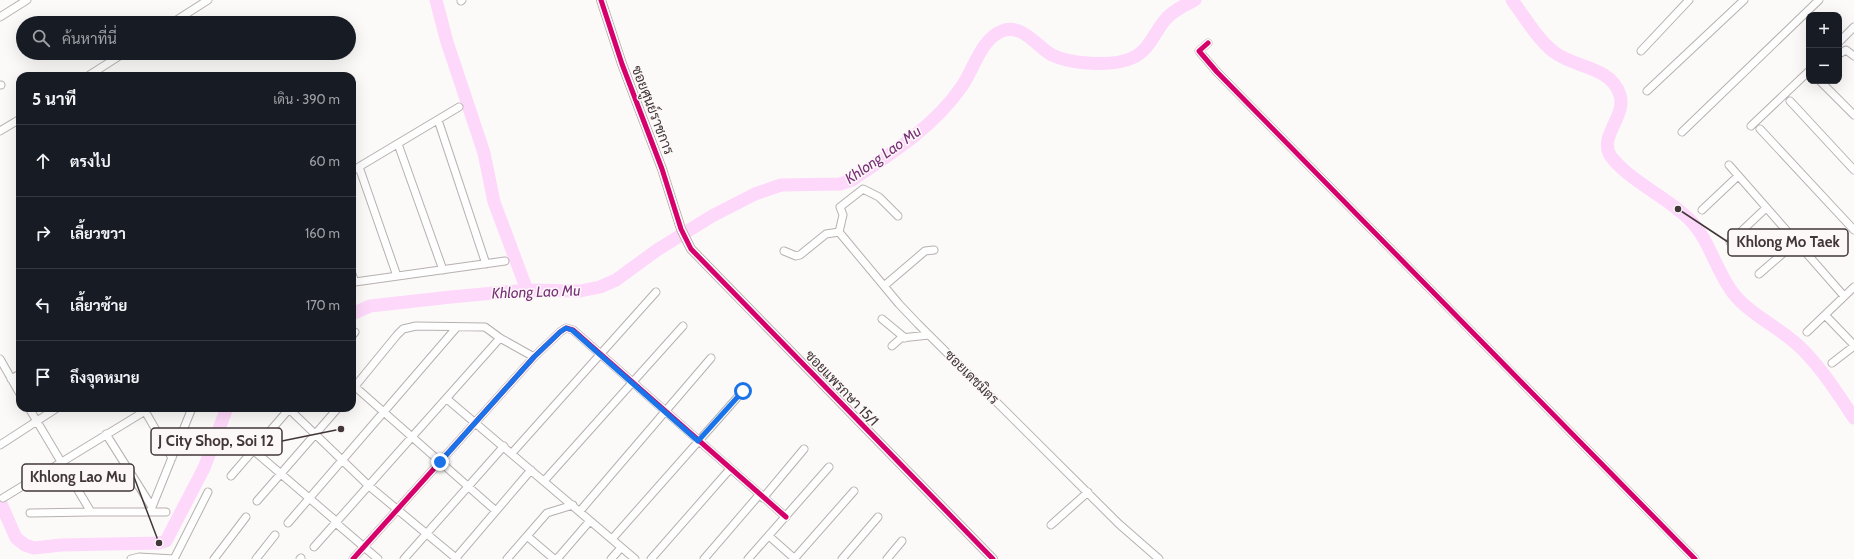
<!DOCTYPE html>
<html lang="th">
<head>
<meta charset="utf-8">
<style>
  :root { --surface:#171b24; --page:#242831; --text:#f1f3f6; --muted:#9ea1a6; --line:#363941 }
  body { margin:0; font-family:Cabin,Sarabun,sans-serif; background:var(--page); color:var(--text) }
  .controls { position:absolute; right:12px; top:12px; display:grid; overflow:hidden; border-radius:8px; box-shadow:0 4px 16px #0002 }
  .controls button { width:36px; height:36px; display:grid; place-items:center; padding:0; border:0; border-bottom:1px solid var(--line); background:var(--surface); color:var(--text); font:20px sans-serif }
  .stop { position:absolute; width:12px; height:12px; margin:-9px; border:3px solid #1a73e8; border-radius:50%; background:#fff }
  .stop.end { background:#1a73e8; border-color:#fff; box-shadow:0 1px 4px #0008 }
  .list { margin:0; padding:0; list-style:none }
  h2 { display:flex; justify-content:space-between; align-items:center; height:52px; margin:0; padding:0 16px; font-size:17px }
  h2 small { font-size:13px; font-weight:400; color:var(--muted) }
  .list li { display:grid; grid-template-columns:26px 1fr auto; gap:12px; align-items:center; box-sizing:border-box; height:72px; padding:0 16px; border-top:1px solid var(--line) }
  .list b { display:block; font-size:15px; white-space:nowrap }
  .list em { font-size:13px; font-style:normal; color:var(--muted) }
  .icon { flex:none; width:22px; height:22px; fill:none; stroke:currentColor; stroke-width:2; stroke-linecap:round; stroke-linejoin:round }
  .map { position:relative; flex:none; width:1854px; height:559px; overflow:hidden }
  .search { position:absolute; background:var(--surface); box-shadow:0 4px 16px #0002; left:16px; top:16px; width:340px; height:44px; display:flex; align-items:center; gap:10px; box-sizing:border-box; padding:0 14px; border-radius:22px; color:var(--muted); font-size:15px }
  .panel { position:absolute; background:var(--surface); box-shadow:0 4px 16px #0002; left:16px; top:72px; width:340px; height:340px; border-radius:12px }
  .map>svg:first-child { display:block }
  .lines { fill:none; stroke-linecap:round; stroke-linejoin:round }
  .river { stroke:#fdd8fa; stroke-width:13 }
  .minor-casing { stroke:#b7b0b0; stroke-width:9 }
  .tertiary-casing { stroke:#b7b0b0; stroke-width:10 }
  .minor { stroke:#fffefe; stroke-width:7 }
  .tertiary { stroke:#fffefe; stroke-width:8 }
  .cycleway-casing { stroke:#fdf8f8; stroke-width:8 }
  .cycleway { stroke:#d6006c; stroke-width:5 }
  .route { stroke:#1a73e8; stroke-width:5 }
  .labels { text-anchor:middle; dominant-baseline:central; stroke-width:3; stroke-linejoin:round; paint-order:stroke }
  .street-label { font-size:14px; fill:#423738; stroke:#fdf8f8 }
  .water-label { font-size:15px; font-style:italic; fill:#783078; stroke:#fdf8f8 }
  .leader { fill:none; stroke:#423738; stroke-width:1.5 }
  .callout-dot { fill:#423738; stroke:#fdf8f8; stroke-width:1.5 }
  .callout { fill:#fdf8f8; stroke:#423738; stroke-width:1.5 }
  .callout-label { font-size:15px; text-anchor:middle; font-weight:bold; fill:#423738 }
</style>
</head>
<body>
<div class="map">
<svg width="1854" height="559" viewBox="0 0 1854 559">
  <rect width="100%" height="100%" fill="#fcf9f9"/>
  <g class="lines">
    <path class="river" d="M436 0 447 42 484 153 494 202 527 290
      M1512 0C1524 16 1538 40 1554 52 1574 68 1611 66 1620 95 1627 117 1596 138 1612 158 1633 183 1665 196 1688 218 1710 239 1715 270 1733 293 1749 314 1780 328 1799 346 1821 367 1837 393 1854 418
      M352 314 370 306 451 297 527 290 580 291 600 287 616 280 657 250 712 216 755 194 781 185 840 184 852 180C891 154 936 125 962 86 974 69 981 39 1002 31 1022 23 1036 46 1052 55 1070 64 1113 67 1132 58 1149 51 1154 33 1165 20 1172 11 1185 5 1195 0
      M0 501 16 538 25 545 34 548 61 545 159 543 166 541 204 468 227 408"/>
    <g class="minor-casing">
      <path id="minor" d="M461 1 462 0
        M0 17 27 0
        M172 23 208 0
        M1839 42 1854 27
        M1208 43 1199 51 1217 72 1695 559
        M1641 51 1689 0
        M1839 54 1846 50 1854 56
        M88 76 124 53
        M1820 81 1854 115
        M0 85H1
        M1647 91 1744 0
        M1790 101 1854 170
        M438 120 486 264
        M1751 126 1809 71
        M1760 129 1854 230
        M0 131 20 119
        M1682 132 1819 0
        M398 144 443 270
        M1729 165 1844 296
        M359 167 397 276
        M352 171 459 107
        M1702 210 1738 176
        M839 232 843 215 840 207 863 189 879 197 898 216
        M1730 242 1766 208
        M784 251 796 256 800 255 826 234 839 232 899 304 918 324 1119 524 1159 559
        M352 274 355 282
        M1759 274 1796 242
        M352 284 355 282 505 261
        M884 286 925 251 934 250
        M1825 315 1854 345
        M882 319 905 338
        M1807 332 1854 287
        M352 336 355 332
        M892 346 901 338 929 335
        M0 359 20 394
        M1832 363 1854 346
        M11 379 20 374
        M352 384 496 511
        M352 390 397 335 403 329 416 326 485 327 500 338 534 357
        M447 399 635 559
        M29 408 91 512H166
        M289 409 369 486 457 559
        M145 411 172 458
        M106 434 152 507
        M0 445 57 408
        M253 450 337 522
        M512 453 656 292
        M231 476 290 408
        M544 481 683 326
        M3 498 150 408
        M763 498 804 449
        M257 501 338 408
        M580 511 711 358
        M150 512 192 408
        M30 513 91 512
        M288 523 457 327
        M336 523 378 559
        M1051 525 1088 492
        M527 536 554 559
        M769 536 795 559
        M612 539 743 391
        M314 547 500 338
        M131 559 139 557 174 559
        M174 559 208 492
        M214 559 246 517
        M256 559 275 535
        M300 559 301 558
        M353 559 534 357 560 332 566 328 573 330 786 517
        M404 559 504 446
        M455 559 531 470
        M507 559 547 513 573 505
        M557 559 588 523
        M611 559 619 550
        M651 559 730 469
        M704 559 759 495
        M748 559 829 467
        M794 559 854 491
        M842 559 878 517
        M887 559 902 541"/>
    </g>
    <g class="tertiary-casing">
      <path id="tertiary" d="M601 0 622 64 662 169 681 229 691 249 993 559"/>
    </g>
    <use href="#minor" class="minor"/>
    <use href="#tertiary" class="tertiary"/>
    <g class="cycleway-casing">
      <path id="cycleway" d="M601 0 622 64 662 169 681 229 691 249 993 559
        M1208 43 1199 51 1217 72 1695 559
        M353 559 534 357 560 332 566 328 573 330 786 517"/>
    </g>
    <use href="#cycleway" class="cycleway"/>
  </g>
  <g class="lines">
    <path class="route" d="M440 462 534 357 560 332 566 328 572 330 698 441 743 391"/>
  </g>
  <g class="labels">
    <g class="street-label">
      <text transform="translate(653 110) rotate(69)">ซอยศูนย์ราชการ</text>
      <text transform="translate(972 377) rotate(45)">ซอยเดชมิตร</text>
      <text transform="translate(842 388) rotate(46)">ซอยแพรกษา 15/1</text>
    </g>
    <g class="water-label">
      <text transform="translate(883 155) rotate(-35)">Khlong Lao Mu</text>
      <text transform="translate(536 292) rotate(-2)">Khlong Lao Mu</text>
    </g>
  </g>
  <path class="leader" d="M1678 209L1728 242M341 429L282 441M159 543L134 477"/>
  <g class="callout-dot">
    <circle cx="1678" cy="209" r="4"/>
    <circle cx="341" cy="429" r="4"/>
    <circle cx="159" cy="543" r="4"/>
  </g>
  <g class="callout">
    <rect x="1728" y="229" width="120" height="27" rx="4"/>
    <rect x="151" y="428" width="131" height="27" rx="4"/>
    <rect x="22" y="464" width="112" height="27" rx="4"/>
  </g>
  <g class="callout-label">
    <text x="1788" y="247">Khlong Mo Taek</text>
    <text x="216" y="446">J City Shop, Soi 12</text>
    <text x="78" y="482">Khlong Lao Mu</text>
  </g>
</svg>
<div class="controls">
<button>+</button>
<button>−</button>
</div>
<div class="stop" style="left:743px;top:391px"></div>
<div class="stop end" style="left:440px;top:462px"></div>
<div class="search"><svg class="icon" aria-label="search" viewBox="0 0 24 24"><circle cx="10" cy="10" r="6"/><path d="M15 15l6 6"/></svg>ค้นหาที่นี่</div>
<section class="panel">
<h2>5 นาที<small>เดิน · 390 m</small></h2>
<ul class="list">
<li><svg class="icon" aria-label="ahead" viewBox="0 0 24 24"><path d="M12 20V5M6 11l6-6 6 6"/></svg><div><b>ตรงไป</b></div><em>60 m</em></li>
<li><svg class="icon" aria-label="right" viewBox="0 0 24 24"><path d="M7 20v-9h11M14 6l5 5-5 5"/></svg><div><b>เลี้ยวขวา</b></div><em>160 m</em></li>
<li><svg class="icon" aria-label="left" viewBox="0 0 24 24"><path d="M17 20v-9H6M10 6l-5 5 5 5"/></svg><div><b>เลี้ยวซ้าย</b></div><em>170 m</em></li>
<li><svg class="icon" aria-label="arrive" viewBox="0 0 24 24"><path d="M6 21V4h12l-3 4 3 4H6"/></svg><div><b>ถึงจุดหมาย</b></div></li>
</ul>
</section>
</div>
</body>
</html>
